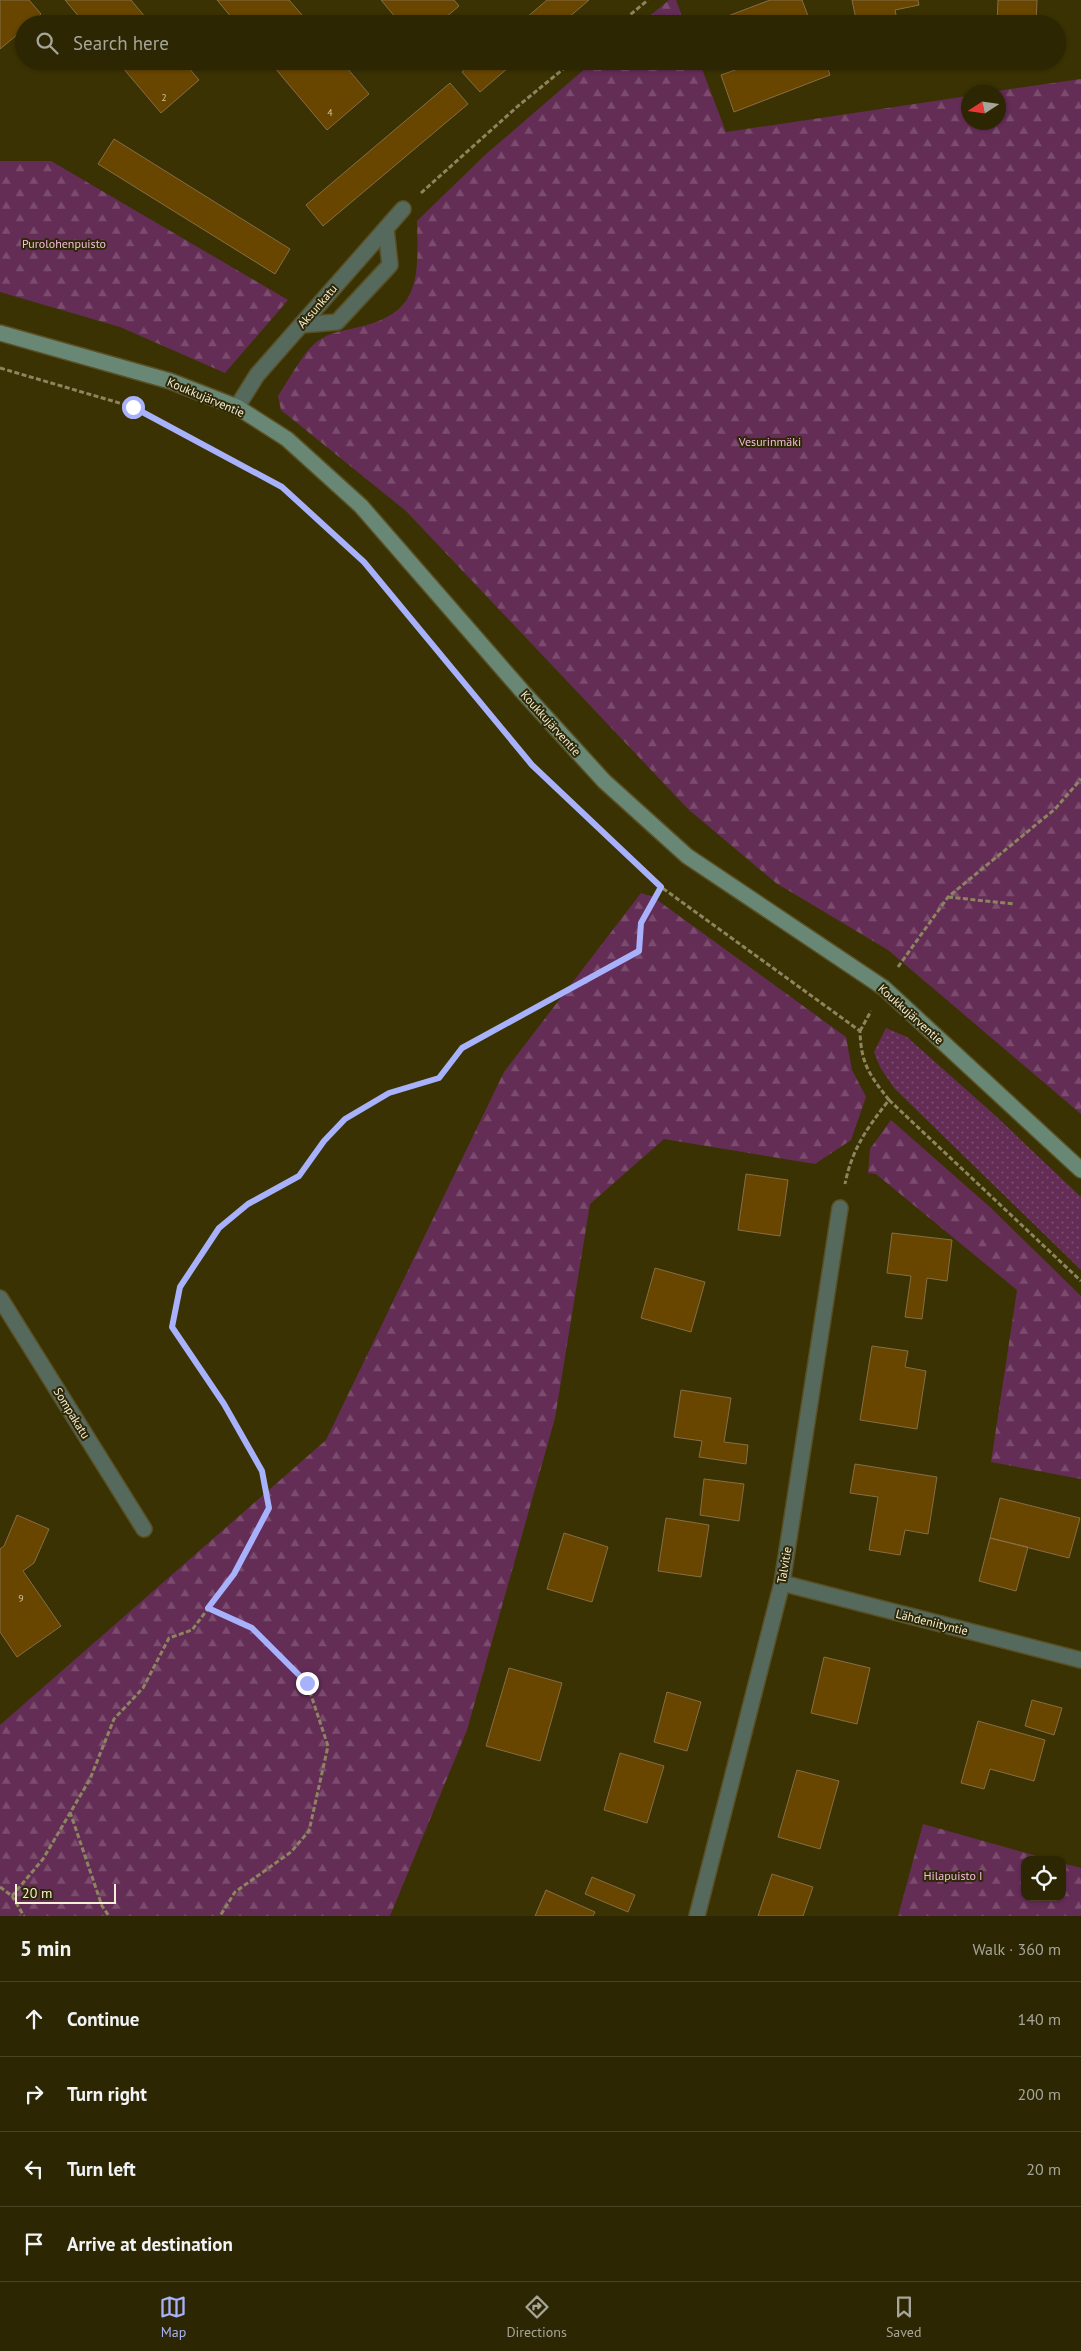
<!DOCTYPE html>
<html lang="en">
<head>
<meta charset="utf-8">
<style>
  :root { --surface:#2c2602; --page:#342e0c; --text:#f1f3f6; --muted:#a6a599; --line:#484324; --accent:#a7b1fc }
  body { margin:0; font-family:"PT Sans",sans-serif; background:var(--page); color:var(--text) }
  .controls { position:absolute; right:15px; bottom:15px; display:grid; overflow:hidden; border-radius:10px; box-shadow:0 1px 4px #0004 }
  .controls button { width:45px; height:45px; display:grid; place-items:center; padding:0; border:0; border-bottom:1px solid var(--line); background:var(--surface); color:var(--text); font:25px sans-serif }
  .compass { position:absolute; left:961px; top:85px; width:45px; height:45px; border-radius:50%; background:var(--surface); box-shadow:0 1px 4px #0004; rotate:258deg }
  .scale { position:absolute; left:15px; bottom:12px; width:101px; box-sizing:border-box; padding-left:5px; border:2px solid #f4efd7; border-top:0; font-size:14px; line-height:18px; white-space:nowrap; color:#f4efd7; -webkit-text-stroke:4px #2f2806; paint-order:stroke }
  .stop { position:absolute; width:15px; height:15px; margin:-11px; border:4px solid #a7b1fc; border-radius:50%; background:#fff }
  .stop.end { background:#a7b1fc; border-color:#fff; box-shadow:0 1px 5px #0008 }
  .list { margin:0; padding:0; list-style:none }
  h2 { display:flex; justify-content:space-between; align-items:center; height:65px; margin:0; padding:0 20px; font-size:21px }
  h2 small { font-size:16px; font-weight:400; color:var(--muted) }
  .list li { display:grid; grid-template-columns:32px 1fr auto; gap:15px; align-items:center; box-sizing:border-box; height:75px; padding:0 20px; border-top:1px solid var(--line) }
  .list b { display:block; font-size:19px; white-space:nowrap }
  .list em { font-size:16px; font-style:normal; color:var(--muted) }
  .icon { flex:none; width:28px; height:28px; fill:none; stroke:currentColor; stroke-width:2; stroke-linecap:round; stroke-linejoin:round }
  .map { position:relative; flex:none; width:1081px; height:1916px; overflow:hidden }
  .search { position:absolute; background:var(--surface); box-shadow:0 1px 4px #0004; left:15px; right:15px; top:15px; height:55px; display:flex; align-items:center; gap:12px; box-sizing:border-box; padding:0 18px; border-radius:28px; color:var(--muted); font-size:19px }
  .sheet { height:365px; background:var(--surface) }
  nav { display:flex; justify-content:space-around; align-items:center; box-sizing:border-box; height:70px; border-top:1px solid var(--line); background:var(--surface); font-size:14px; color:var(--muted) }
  nav a { display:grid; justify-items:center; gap:2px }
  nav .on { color:var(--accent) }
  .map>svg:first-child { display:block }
  .grass { fill:url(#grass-dots) }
  .forest { fill:url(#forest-firs) }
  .building { fill:#684600; stroke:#866d46 }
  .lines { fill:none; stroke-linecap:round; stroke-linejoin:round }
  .lane-casing { stroke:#595025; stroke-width:18 }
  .street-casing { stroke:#595025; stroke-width:18 }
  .secondary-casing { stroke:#595025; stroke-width:18 }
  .path { stroke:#8c8560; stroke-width:3; stroke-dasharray:5 2.5; stroke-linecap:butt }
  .lane { stroke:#56695d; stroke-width:15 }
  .street { stroke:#56695d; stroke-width:15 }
  .secondary { stroke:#698775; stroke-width:15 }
  .route { stroke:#a7b1fc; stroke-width:6 }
  .labels { text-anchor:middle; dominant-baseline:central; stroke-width:4; stroke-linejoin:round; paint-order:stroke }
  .number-label { font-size:10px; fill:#d1c5a1 }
  .park-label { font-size:12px; fill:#f5bbe4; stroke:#2f2806 }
  .street-label { font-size:12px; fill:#f4efd7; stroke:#2f2806 }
</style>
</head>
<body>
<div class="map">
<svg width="1081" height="1916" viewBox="0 0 1081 1916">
  <defs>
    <pattern id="grass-dots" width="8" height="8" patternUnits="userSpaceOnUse" patternTransform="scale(1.25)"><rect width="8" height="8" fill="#642d56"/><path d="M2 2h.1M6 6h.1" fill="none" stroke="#7b4c6e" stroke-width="1.8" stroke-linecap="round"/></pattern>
    <pattern id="forest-firs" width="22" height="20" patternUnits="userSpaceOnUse" patternTransform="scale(1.25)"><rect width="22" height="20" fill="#642d56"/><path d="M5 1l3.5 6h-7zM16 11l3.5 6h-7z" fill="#7b4c6e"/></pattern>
  </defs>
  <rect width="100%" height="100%" fill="#3b3203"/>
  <path class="grass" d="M886 1028 907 1037 998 1118 1081 1197V1270L894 1088 880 1067 874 1052Z"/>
  <path class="forest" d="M669 0H676L685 24H640Z
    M594 61H699L726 132 968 96V122H998V92H990L1081 79V1114L888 950 776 883 688 809 406 511 281 410 278 396C288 381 300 358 313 345 324 334 340 331 355 328 422 314 418 278 417 221L485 155Z
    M0 161H51L288 300 225 373 120 327 0 292Z
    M641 893 653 897 846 1037 852 1070 866 1097 851 1140 815 1164 664 1139 590 1204 555 1418 467 1730 390 1916H0V1725L326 1440 504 1072Z
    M891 1120 991 1208 1081 1296V1479L991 1462 1017 1290 876 1174 868 1173 870 1149Z
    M923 1824 1051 1860H1025V1897H1062V1863L1081 1868V1916H898Z"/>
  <path class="building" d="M0 0H29L41 14 30 24H24V29L0 49Z
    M65 0H131L151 24H85Z
    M217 0H289L310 24H237Z
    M381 0H454L459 6 438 24H401Z
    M547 0H589L561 24H519Z
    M770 0H802L811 24H721L720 19Z
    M852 0H918L919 5 895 10 898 24H857Z
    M998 0H1037L1036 24H997Z
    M117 61H183L199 80 161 113Z
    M269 61H341L369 94 327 130Z
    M474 61H516L480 92 462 72Z
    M736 61H825L830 75 734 112 721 75 738 69Z
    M450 83 468 104 323 226 306 205Z
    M114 139 290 249 275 274 98 164Z
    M746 1174 788 1180 780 1236 738 1230Z
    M892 1233 952 1240 947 1281 927 1278 922 1319 905 1317 911 1276 887 1273Z
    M655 1268 705 1282 691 1332 641 1318Z
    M872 1346 908 1351 905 1367 926 1371 917 1429 860 1420Z
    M681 1390 731 1398 724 1442 748 1445 746 1464 699 1457 702 1441 674 1437Z
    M855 1464 937 1477 928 1534 905 1530 900 1555 869 1550 878 1497 850 1493Z
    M704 1479 744 1484 739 1521 700 1515Z
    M1000 1498 1080 1518 1069 1558 990 1538Z
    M17 1515 49 1529 34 1563 23 1571 61 1626 17 1657 0 1632V1549L4 1546Z
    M666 1518 709 1525 701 1577 658 1571Z
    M564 1533 608 1547 592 1602 547 1589Z
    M990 1538 1028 1547 1016 1591 979 1581Z
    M824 1657 870 1668 857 1724 811 1713Z
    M509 1668 562 1683 540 1761 486 1746Z
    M667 1692 701 1702 687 1751 654 1742Z
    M1032 1700 1062 1708 1054 1735 1025 1726Z
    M978 1721 1045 1740 1034 1781 990 1769 984 1789 961 1783Z
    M620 1753 664 1766 647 1823 604 1810Z
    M797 1770 839 1781 820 1849 778 1837Z
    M772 1874 813 1887 803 1916H758Z
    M592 1877 635 1895 628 1912 585 1894Z
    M546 1890 595 1912 593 1916H535Z"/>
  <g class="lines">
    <g class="lane-casing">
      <path id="lane" d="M301 325 337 322 390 265 386 229"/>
    </g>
    <g class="street-casing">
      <path id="street" d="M237 407 257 375 403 209
        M0 1298 144 1529
        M782 1583 1081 1660
        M697 1916 782 1583 840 1208"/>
    </g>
    <g class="secondary-casing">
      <path id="secondary" d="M0 333 170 381 237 407 287 439 361 506 522 691 604 781 687 856 884 988 1081 1170"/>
    </g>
    <path class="path" d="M619 24 648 0
      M421 193 518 106 573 61
      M0 368 133 407 283 487 364 562 532 765 661 887 860 1031C861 1064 869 1074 889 1100 867 1128 852 1149 845 1184
      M948 897 1014 904
      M898 967 948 897 1055 809 1081 779
      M860 1031 871 1011
      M889 1100 1081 1281
      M208 1608 252 1628 307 1683 328 1746 309 1831 291 1852 235 1892 220 1916
      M70 1812 102 1906 109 1916
      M0 1887 12 1896 24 1916
      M12 1896 43 1859 90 1779 114 1719 143 1688 169 1638 192 1630 234 1574 269 1508 262 1471 224 1404 172 1327 180 1287 219 1228 248 1204 299 1176 323 1141 345 1119 389 1093 439 1078 462 1048 639 951 641 923 661 887"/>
    <use href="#lane" class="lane"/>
    <use href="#street" class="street"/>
    <use href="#secondary" class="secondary"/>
  </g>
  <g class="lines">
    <path class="route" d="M133 407 282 487 364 562 532 765 661 887 641 923 639 951 462 1048 439 1078 389 1093 345 1119 324 1141 299 1176 248 1204 219 1228 180 1287 172 1327 224 1404 262 1471 269 1508 234 1574 208 1608 252 1628 307 1683"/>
  </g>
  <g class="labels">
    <g class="number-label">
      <text x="164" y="97">2</text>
      <text x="330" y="112">4</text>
      <text x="21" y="1598">9</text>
    </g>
    <g class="park-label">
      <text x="64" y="243">Purolohenpuisto</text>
      <text x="770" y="441">Vesurinmäki</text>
      <text x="953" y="1875">Hilapuisto I</text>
    </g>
    <g class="street-label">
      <text transform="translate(317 306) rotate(-49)">Aksunkatu</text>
      <text transform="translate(206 397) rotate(23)">Koukkujärventie</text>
      <text transform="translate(551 723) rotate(48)">Koukkujärventie</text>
      <text transform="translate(911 1014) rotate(42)">Koukkujärventie</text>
      <text transform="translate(72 1413) rotate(58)">Sompakatu</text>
      <text transform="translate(784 1565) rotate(-80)">Talvitie</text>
      <text transform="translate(932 1622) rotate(14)">Lähdeniityntie</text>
    </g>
  </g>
</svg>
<div class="controls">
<button><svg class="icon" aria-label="locate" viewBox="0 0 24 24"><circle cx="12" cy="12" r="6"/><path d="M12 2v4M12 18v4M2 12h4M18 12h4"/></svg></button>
</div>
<svg class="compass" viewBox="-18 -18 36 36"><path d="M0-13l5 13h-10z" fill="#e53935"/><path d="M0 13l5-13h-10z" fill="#a6a599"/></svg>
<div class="scale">20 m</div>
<div class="stop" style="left:133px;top:407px"></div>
<div class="stop end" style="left:307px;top:1683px"></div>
<div class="search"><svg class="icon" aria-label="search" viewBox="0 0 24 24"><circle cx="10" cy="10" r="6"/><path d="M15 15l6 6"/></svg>Search here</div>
</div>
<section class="sheet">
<h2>5 min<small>Walk · 360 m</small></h2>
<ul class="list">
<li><svg class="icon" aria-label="ahead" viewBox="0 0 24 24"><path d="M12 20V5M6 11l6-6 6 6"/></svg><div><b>Continue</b></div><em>140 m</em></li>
<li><svg class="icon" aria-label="right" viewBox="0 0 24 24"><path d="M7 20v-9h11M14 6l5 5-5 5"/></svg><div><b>Turn right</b></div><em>200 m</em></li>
<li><svg class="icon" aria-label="left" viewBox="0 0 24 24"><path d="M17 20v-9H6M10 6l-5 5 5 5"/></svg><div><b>Turn left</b></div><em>20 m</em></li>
<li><svg class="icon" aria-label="arrive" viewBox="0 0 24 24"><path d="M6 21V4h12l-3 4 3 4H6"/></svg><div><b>Arrive at destination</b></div></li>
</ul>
</section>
<nav>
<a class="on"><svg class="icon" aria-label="map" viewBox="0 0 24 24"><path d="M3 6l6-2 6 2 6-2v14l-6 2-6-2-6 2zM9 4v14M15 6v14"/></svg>Map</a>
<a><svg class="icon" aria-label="directions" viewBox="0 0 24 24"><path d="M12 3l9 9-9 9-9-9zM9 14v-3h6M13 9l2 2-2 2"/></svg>Directions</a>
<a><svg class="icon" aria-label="saved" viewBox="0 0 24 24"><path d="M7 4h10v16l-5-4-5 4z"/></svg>Saved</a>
</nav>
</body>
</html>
